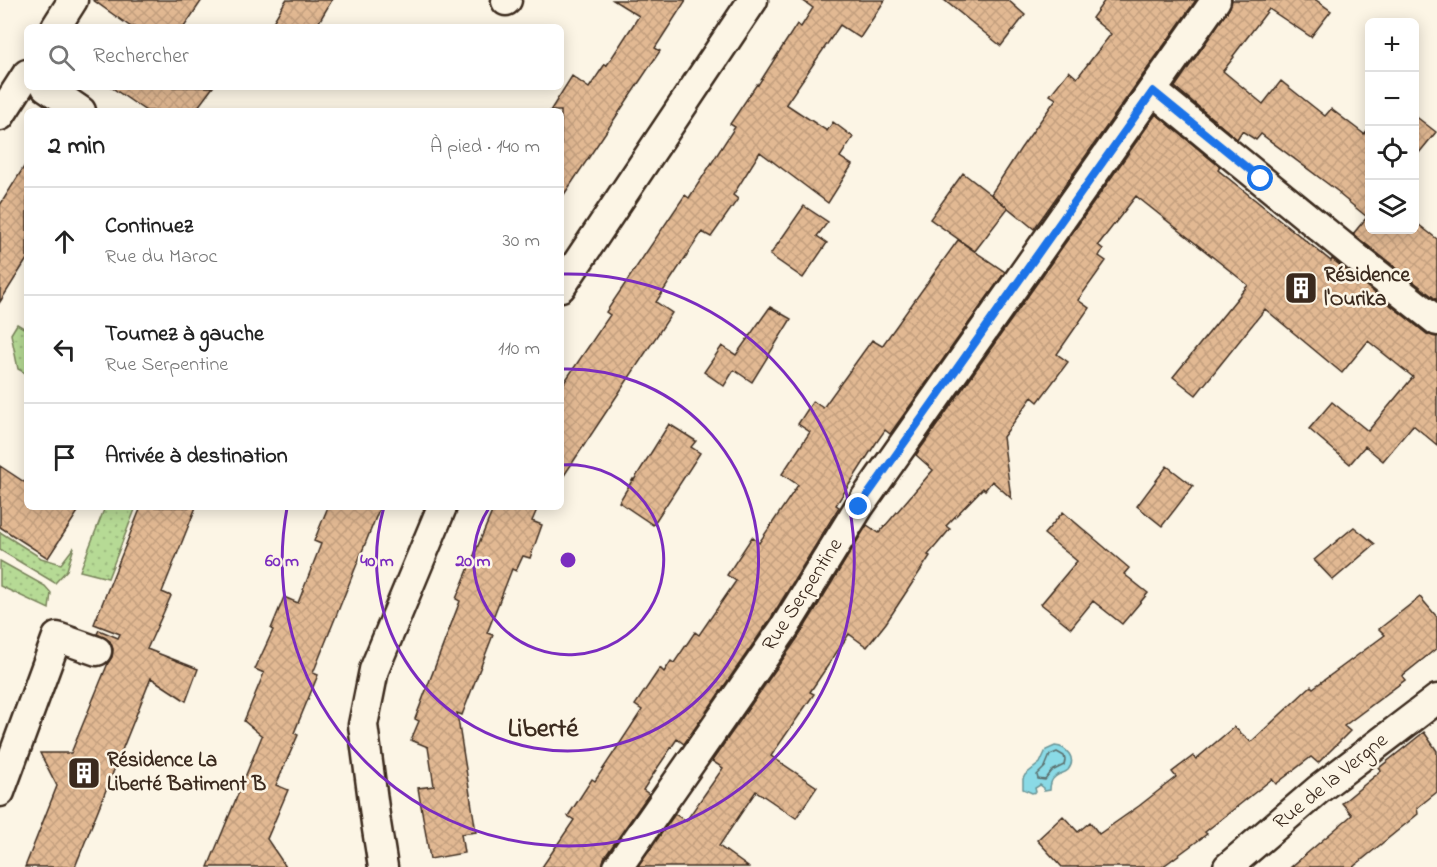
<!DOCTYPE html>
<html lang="fr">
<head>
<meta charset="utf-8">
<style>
  :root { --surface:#fff; --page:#f6f6f6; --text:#222; --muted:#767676; --line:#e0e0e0 }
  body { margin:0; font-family:"Indie Flower",sans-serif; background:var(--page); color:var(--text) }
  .controls { position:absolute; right:18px; top:18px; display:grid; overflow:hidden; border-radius:9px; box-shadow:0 3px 15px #0003 }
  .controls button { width:54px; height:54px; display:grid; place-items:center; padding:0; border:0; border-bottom:2px solid var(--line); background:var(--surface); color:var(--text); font:30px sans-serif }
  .stop { position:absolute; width:18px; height:18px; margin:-14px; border:4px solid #1a73e8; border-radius:50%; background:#fff }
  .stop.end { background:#1a73e8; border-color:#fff; box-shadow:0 2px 6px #0008 }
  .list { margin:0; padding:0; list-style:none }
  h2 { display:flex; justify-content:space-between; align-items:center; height:78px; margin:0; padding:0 24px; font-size:26px }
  h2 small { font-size:20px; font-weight:400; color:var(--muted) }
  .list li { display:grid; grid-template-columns:39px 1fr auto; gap:18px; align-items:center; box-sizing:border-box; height:108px; padding:0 24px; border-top:2px solid var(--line) }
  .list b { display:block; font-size:22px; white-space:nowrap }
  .list p { margin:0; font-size:20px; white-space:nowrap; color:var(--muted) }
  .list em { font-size:20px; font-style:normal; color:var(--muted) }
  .icon { flex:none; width:33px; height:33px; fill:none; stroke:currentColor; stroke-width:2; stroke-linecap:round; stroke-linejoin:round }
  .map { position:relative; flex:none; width:1437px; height:867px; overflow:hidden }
  .search { position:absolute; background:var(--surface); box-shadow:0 3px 15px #0003; left:24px; top:24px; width:540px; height:66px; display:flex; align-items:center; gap:15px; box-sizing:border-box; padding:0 21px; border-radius:9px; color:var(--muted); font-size:22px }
  .panel { position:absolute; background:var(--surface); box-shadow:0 3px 15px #0003; left:24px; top:108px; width:540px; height:402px; border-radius:9px }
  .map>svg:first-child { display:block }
  .grass { fill:url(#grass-dots); stroke:#78825a; stroke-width:1.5 }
  .water { fill:#8adae6; stroke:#6a9496; stroke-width:1.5 }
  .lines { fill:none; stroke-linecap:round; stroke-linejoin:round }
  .shore { stroke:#5b706e; stroke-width:1.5 }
  .building { fill:url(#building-cross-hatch); stroke:#3b2a1e; stroke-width:1.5 }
  .minor-casing { stroke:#3b2a1e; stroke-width:33 }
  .minor { stroke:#fcf5e5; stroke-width:28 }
  .route { stroke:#1a73e8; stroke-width:8 }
  .ring { fill:none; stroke:#7b2cbf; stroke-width:3 }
  .labels { text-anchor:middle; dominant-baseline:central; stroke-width:5; stroke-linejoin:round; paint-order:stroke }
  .poi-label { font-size:21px; font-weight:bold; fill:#3b2a1e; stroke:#fcf5e5; text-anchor:start }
  .street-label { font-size:21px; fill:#3b2a1e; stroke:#fcf5e5 }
  .district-label { font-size:27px; font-weight:bold; fill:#3b2a1e; stroke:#fcf5e5 }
  .centre { fill:#7b2cbf; stroke:#fcf5e5; stroke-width:3 }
  .ring-label { font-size:18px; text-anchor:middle; font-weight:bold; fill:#7b2cbf; stroke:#fcf5e5; stroke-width:5; stroke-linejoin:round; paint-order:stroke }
</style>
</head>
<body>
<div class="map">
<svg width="1437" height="867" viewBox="0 0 1437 867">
  <defs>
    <pattern id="grass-dots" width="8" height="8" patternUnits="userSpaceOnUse" patternTransform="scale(1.5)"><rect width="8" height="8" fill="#b6da95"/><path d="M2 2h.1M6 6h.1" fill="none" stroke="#9dbb80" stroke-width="1.8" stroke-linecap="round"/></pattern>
    <pattern id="building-cross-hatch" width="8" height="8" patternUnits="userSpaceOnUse" patternTransform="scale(1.5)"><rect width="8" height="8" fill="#e2b993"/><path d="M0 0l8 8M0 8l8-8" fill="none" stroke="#c39f7e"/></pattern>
  </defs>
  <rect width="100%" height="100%" fill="#fcf5e5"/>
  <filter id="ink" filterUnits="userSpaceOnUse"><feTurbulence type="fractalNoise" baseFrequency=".0167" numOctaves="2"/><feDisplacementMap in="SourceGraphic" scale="12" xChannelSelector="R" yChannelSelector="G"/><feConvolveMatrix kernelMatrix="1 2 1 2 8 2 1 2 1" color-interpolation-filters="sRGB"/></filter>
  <g filter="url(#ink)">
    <path class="grass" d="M17 324 27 330V374L18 369 11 334Z
      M105 507H136L108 578 80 571Z
      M0 532 41 558 61 564 74 547 67 570 55 583 0 550Z
      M0 561 45 586 51 593 49 609 0 586Z"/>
    <path class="water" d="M1055 746C1067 747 1077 759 1068 770 1064 774 1059 773 1055 777 1051 780 1050 785 1050 790L1044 791V788L1040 785 1035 788 1036 792 1032 793 1023 789V779L1025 775 1040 763 1046 750Z"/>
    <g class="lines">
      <path class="shore" d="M1057 752 1064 756 1065 760 1064 765 1052 771 1045 780 1038 779 1037 775 1045 767 1050 755Z"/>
    </g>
    <path class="building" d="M93 0H202L184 27H131Z
      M286 0H332L316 27H270Z
      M613 0H686L655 48 660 51 561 199V111H550L572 76 589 88 605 64 607 65 639 16Z
      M802 0H885L860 38 840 25 786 104 827 131 833 122 853 137 840 157 852 165 828 203 760 152 733 195 738 199 711 237 702 232 656 302 672 313 561 480V387L610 315 606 312 685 195 689 198 735 127 730 124 757 84 758 85 797 24 801 27 813 8Z
      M944 0H1008L1025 15 1001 46Z
      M1105 0H1196L1034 229 991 194 1021 148 1056 99 1050 95 1069 71 1077 78 1111 34 1092 18Z
      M1232 0H1316L1331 11 1311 37 1269 9 1233 56 1234 57 1223 71 1263 104 1281 81 1325 116 1331 109 1364 134 1370 127V230H1414V221L1437 239V300L1353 234 1367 217 1339 194 1340 193 1261 134 1256 140 1242 131 1237 139 1175 87 1229 9Z
      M111 87H213L195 111H146Z
      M1156 114 1220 167 1218 170 1331 261 1332 259 1427 334 1437 337V445L1413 425 1383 461 1365 446 1350 464 1309 429 1332 402 1368 431 1413 377 1368 341 1342 373 1265 309 1196 395 1173 377 1248 285 1136 196 1098 245 1103 249 1099 256 1106 261 1078 300 1089 308 1057 354 1068 362 1038 402 1032 397 1003 437 1011 498 992 481 985 490 983 488 946 526 950 529 928 555 930 556 886 623 867 647 849 634 810 692 814 694 771 756 817 787 796 818 756 791 719 846 748 867H638L675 814 686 821 723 768 712 761 799 636 867 525 879 533 933 470 916 455Z
      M1414 115 1436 132 1414 159Z
      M27 162V259L0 302V205Z
      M963 173 1008 208 975 251 930 219Z
      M804 206 828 222 817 236 827 243 803 278 770 255Z
      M958 240 1005 272 890 434 885 430 876 443 836 505 839 507 771 618 684 744 677 739 656 770 643 790 649 794 604 858 602 867H542L574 820 568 816 592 779 595 781 642 710 635 705 660 668 664 672 671 661 674 663 695 632 699 635 736 581 727 575 752 537 759 543 798 485 782 474 810 432 798 424 813 401 823 408 872 340 882 346Z
      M770 307 791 319 752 382 734 370 724 386 704 372 722 346 736 355Z
      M669 424 696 441 691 447 700 453 653 525 619 502 633 479 634 480Z
      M0 466 27 484V507H81L48 558 0 527Z
      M1167 466 1193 486 1162 526 1137 506Z
      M141 507H196L162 592 171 596 147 649 198 669 186 701 151 678 75 867H25L57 786 40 753H71L108 663 112 657 113 649 110 641 97 634 99 630 118 638 120 634 94 624Z
      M328 507H380L313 673 318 675 294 733 298 735 276 785 288 790 267 839 286 867H208L262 736 244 721 264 673 255 669 273 630 271 629 284 597 298 603 321 544 314 541Z
      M494 507H538L532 521 542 525 530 558 523 556 516 571 512 569 487 633 493 635 462 715 457 713 476 832 461 834 464 853 430 859 418 788 434 786 428 747 411 740 419 721 415 719 460 601 456 599Z
      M1063 512 1129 568 1124 574 1148 593 1122 624 1093 601 1071 628 1041 604 1077 561 1044 534Z
      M1354 527 1375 544 1333 580 1314 560Z
      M1420 597 1437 617V648L1402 676 1405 680 1344 726 1350 731 1318 763 1311 757 1276 784 1272 779 1205 832 1207 834 1162 867H1062L1037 840 1063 816 1078 832 1090 822 1099 834 1139 806 1176 777 1172 772 1193 756 1196 759 1234 727 1251 742 1311 686 1313 688 1385 635 1379 629Z
      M1424 732 1437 751V792L1417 808 1418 814 1353 867H1291L1352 815 1342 803 1381 771 1379 768Z"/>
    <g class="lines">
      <g class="minor-casing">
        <path id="minor" d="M506 1 507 0
          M56 27 73 0
          M46 87 81 111
          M1153 91 1362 262 1437 321
          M0 116 27 74
          M561 287 753 0
          M0 792 57 637 97 651
          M383 867 376 823 363 725 374 670 442 507
          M618 867 785 627 859 507 1216 0
          M1228 867 1319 789 1437 699"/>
      </g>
      <use href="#minor" class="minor"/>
    </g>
  </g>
  <g class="lines" filter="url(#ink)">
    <path class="route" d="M859 507 1153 91 1261 179"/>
  </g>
  <g class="ring">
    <path d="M561 465A95 95 0 1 1 489 508"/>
    <path d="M561 369A191 191 0 1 1 384 507"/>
    <path d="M563 274A286 286 0 1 1 287 508"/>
  </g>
  <defs>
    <g id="building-square" transform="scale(1.725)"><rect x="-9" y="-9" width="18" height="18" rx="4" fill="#3b2a1e" stroke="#fcf5e5"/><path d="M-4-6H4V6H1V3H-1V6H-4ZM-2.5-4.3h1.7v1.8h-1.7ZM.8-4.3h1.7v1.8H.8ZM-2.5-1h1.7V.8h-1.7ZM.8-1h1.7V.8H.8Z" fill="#fff"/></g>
  </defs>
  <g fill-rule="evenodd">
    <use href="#building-square" x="1301" y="288"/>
    <use href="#building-square" x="84" y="773"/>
  </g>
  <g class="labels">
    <g class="poi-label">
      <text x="1324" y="276">Résidence<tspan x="1324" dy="24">l'Ourika</tspan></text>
      <text x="107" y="761">Résidence La<tspan x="107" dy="24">Liberté Batiment B</tspan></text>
    </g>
    <g class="street-label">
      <text transform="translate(803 595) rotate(-57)">Rue Serpentine</text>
      <text transform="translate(1331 782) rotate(-39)">Rue de la Vergne</text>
    </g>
    <g class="district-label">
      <text x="543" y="729">Liberté</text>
    </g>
  </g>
  <circle cx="568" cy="560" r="9" class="centre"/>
  <g class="ring-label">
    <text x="282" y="566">60 m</text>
    <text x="377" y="566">40 m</text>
    <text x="473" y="566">20 m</text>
  </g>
</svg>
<div class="controls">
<button>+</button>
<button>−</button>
<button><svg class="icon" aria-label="locate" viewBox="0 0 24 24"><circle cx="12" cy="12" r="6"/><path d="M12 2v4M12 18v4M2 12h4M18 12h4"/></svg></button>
<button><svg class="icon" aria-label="layers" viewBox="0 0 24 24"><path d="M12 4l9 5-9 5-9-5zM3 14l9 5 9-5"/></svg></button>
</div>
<div class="stop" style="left:1261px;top:179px"></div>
<div class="stop end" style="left:859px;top:507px"></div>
<div class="search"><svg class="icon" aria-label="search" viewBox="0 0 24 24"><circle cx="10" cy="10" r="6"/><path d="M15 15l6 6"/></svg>Rechercher</div>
<section class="panel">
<h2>2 min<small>À pied · 140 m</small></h2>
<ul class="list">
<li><svg class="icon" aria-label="ahead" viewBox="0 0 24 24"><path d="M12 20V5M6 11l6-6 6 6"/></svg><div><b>Continuez</b><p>Rue du Maroc</p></div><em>30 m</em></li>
<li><svg class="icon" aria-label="left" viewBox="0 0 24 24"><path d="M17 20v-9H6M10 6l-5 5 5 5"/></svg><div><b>Tournez à gauche</b><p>Rue Serpentine</p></div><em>110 m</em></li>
<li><svg class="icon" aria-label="arrive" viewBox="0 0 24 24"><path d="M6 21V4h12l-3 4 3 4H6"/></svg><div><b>Arrivée à destination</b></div></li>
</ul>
</section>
</div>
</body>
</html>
